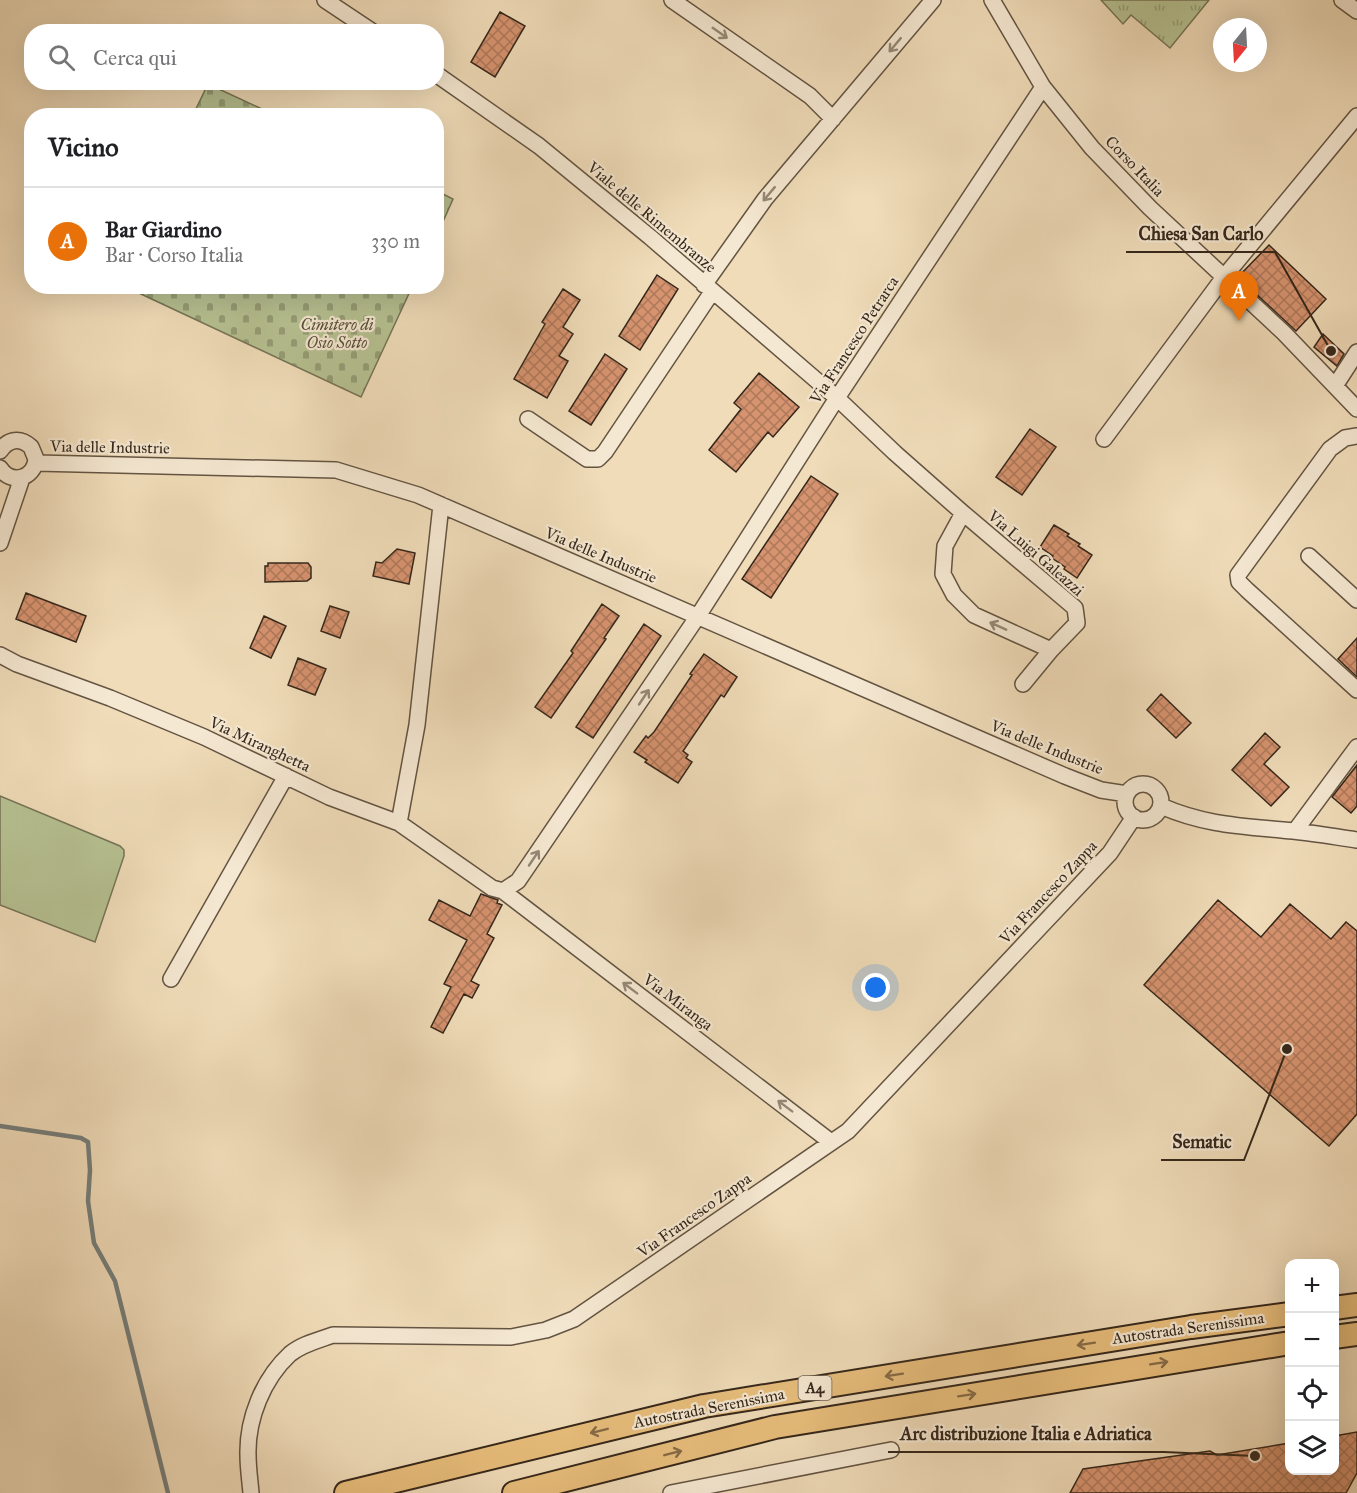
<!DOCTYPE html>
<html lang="it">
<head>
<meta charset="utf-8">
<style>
  :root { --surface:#fff; --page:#f6f6f6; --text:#202124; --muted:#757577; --line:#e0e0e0; --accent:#111827 }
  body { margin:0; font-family:"IM FELL Great Primer",serif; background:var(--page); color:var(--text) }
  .controls { position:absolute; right:18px; bottom:18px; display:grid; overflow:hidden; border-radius:12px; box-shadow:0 6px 24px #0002 }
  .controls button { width:54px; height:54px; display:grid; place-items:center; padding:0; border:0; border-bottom:2px solid var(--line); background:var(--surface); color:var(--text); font:30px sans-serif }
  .compass { position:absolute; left:1213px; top:18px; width:54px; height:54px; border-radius:50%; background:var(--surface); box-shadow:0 6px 24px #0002; rotate:198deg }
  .you { position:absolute; left:876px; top:988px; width:21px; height:21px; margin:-15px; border:4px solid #fff; border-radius:50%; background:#1a73e8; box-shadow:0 0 0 9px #1a73e833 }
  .badge { display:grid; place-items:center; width:39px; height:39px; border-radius:50%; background:var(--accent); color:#fff; font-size:20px; font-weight:700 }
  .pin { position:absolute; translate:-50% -50px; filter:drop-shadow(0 2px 3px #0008) }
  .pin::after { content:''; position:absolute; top:32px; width:21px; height:18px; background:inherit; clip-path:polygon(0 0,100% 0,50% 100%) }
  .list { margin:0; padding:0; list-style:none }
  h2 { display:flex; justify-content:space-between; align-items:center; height:78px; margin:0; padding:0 24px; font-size:26px }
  h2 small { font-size:20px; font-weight:400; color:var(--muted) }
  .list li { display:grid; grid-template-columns:39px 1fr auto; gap:18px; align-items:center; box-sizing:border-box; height:108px; padding:0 24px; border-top:2px solid var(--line) }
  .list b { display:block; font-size:22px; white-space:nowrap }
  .list p { margin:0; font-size:20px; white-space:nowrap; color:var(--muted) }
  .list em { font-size:20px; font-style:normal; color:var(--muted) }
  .icon { flex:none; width:33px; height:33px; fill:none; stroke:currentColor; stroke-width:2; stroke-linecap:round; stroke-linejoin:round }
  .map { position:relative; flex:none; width:1357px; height:1493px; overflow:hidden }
  .search { position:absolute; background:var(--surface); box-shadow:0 6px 24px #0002; left:24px; top:24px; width:420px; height:66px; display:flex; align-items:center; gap:15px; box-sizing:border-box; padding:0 21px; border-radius:24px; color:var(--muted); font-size:22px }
  .panel { position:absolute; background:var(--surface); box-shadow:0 6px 24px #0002; left:24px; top:108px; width:420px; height:186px; border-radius:24px }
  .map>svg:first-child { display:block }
  .grass { fill:#b6c192; stroke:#767456; stroke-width:1.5 }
  .cemetery { fill:url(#cemetery-stones); stroke:#767456; stroke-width:1.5 }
  .park { fill:url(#park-tufts); stroke:#767456; stroke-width:1.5 }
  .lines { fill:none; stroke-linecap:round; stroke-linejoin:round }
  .stream { stroke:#757e7b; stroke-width:4.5 }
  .building { fill:url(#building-cross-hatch); stroke:#35271b; stroke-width:1.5 }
  .minor-casing { stroke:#645442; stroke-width:18 }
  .highway-casing { stroke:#35271b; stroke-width:26 }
  .minor { stroke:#f5e8d2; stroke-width:15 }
  .highway { stroke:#e8be7c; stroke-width:22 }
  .oneway { stroke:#958876 }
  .oneway2 { stroke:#866b47 }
  .labels { text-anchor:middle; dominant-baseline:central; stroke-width:4.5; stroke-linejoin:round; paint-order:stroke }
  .shield { fill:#f5e8d2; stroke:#6f6152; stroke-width:1.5 }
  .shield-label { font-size:15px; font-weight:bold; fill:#35271b }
  .street-label { font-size:16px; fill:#35271b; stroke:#f5e8d2 }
  .park-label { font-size:16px; font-style:italic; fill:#554e39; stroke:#f5e8d2 }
  .leader { fill:none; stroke:#35271b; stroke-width:2 }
  .callout-dot { fill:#35271b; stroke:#f5e8d2; stroke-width:2 }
  .callout-label { font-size:18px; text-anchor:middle; font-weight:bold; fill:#35271b; stroke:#f5e8d2; stroke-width:4.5; stroke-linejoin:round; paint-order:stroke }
</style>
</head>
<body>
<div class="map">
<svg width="1357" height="1493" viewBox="0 0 1357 1493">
  <defs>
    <pattern id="cemetery-stones" width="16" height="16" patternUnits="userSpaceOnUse" patternTransform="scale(1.5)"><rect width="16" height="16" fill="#b6c192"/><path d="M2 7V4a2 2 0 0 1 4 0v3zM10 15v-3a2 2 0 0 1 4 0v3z" fill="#959d76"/></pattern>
    <pattern id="park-tufts" width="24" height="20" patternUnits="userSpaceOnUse" patternTransform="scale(1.5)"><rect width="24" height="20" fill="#b6c192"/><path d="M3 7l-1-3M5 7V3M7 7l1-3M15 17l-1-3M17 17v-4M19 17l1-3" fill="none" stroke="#959d76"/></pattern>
    <pattern id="building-cross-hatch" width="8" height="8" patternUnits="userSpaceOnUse" patternTransform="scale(1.5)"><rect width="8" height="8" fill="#d6936f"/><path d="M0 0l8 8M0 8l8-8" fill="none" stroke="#ae785a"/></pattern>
  </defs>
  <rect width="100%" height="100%" fill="#f0dcb9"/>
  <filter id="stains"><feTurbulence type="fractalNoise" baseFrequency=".00333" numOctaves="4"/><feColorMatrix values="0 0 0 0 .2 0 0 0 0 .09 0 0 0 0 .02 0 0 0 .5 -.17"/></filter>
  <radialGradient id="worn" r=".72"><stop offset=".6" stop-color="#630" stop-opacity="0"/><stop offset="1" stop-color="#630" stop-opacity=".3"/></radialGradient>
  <path class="grass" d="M0 796 120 846 124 850V856L95 942 0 905Z"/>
  <path class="cemetery" d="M208 84 275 115H193Z
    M437 191 453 199 437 235Z
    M126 287H412L361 397Z"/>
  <path class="park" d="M1101 0H1209L1170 48 1131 15 1123 24Z"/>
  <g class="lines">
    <path class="stream" d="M0 1126 81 1138 88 1142 90 1170 88 1201 94 1243 115 1281 168 1493"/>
  </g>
  <path class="building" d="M500 12 525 26 495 77 471 62Z
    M1269 245 1326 299 1296 331 1238 277Z
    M657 275 678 289 640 350 619 336Z
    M563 289 580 300 563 327 573 334 559 356 568 361 547 398 514 379 545 324 542 322Z
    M1323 334 1344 354 1337 366 1314 347Z
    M605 354 627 369 591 425 569 411Z
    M759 373 799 407 773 437 768 432 736 472 709 450 741 409 734 403Z
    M1030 429 1056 447 1022 495 996 477Z
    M811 476 838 494 771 598 742 579Z
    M1054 525 1069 534 1067 536 1080 544 1078 546 1092 555 1077 578 1064 569 1065 567 1052 558 1053 556 1040 547Z
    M397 549 415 553 409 584 373 576 376 562 382 563Z
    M268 563H308L311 567V578L307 581 265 582V566H268Z
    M26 593 86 616 76 642 16 619Z
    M602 604 619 616 604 638 606 639 551 718 535 707 573 653 571 651Z
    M330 606 349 612 340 638 321 631Z
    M264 616 286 626 271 658 250 648Z
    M644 624 661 636 593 738 576 727Z
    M1357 638V677L1338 659Z
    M704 654 737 677 724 697 721 695 683 751 688 755 686 758 692 762 678 783 645 762 647 760 634 752 646 736 648 738 654 732 692 675 690 674Z
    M298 658 326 669 315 695 288 685Z
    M1161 694 1191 723 1176 738 1147 710Z
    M1265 733 1280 747 1264 764 1289 787 1271 806 1232 770Z
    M1357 765V806L1351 813 1332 797Z
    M481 894 498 900 497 903 502 905 487 934 494 938 471 981 479 985 472 998 464 994 443 1033 431 1027 451 987 444 984 467 940 429 920 439 900 470 916Z
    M1218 900 1261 937 1290 904 1331 939 1346 922 1357 931V1114L1329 1146 1144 985Z
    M1357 1432V1473L1346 1493H1070L1083 1469 1210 1451 1217 1455 1290 1443V1470H1335V1436Z"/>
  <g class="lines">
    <g class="minor-casing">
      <path id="minor" d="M325 0 373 32
        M672 0 810 96 833 119
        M992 0 1043 87 1092 148 1150 208 1284 333 1357 409
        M1342 0 1357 11
        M436 74 539 146 650 237 837 398 895 453 963 513 1075 608 1077 623 1051 650 1023 684
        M704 285 765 199 933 0
        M1335 386 1357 352
        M528 419 587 459H598L605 452 712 292
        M1357 436 1345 438 1330 449 1238 575 1239 582 1247 590 1357 690
        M1104 439 1224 277 1357 116
        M0 451C8 439 20 437 31 447L36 459C34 479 11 485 0 468
        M36 463 336 470 418 495 1065 776 1101 790 1127 794
        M963 513 945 546 943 574 954 595 974 615 1051 650
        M0 543 22 478
        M1309 556 1357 600
        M0 655 17 664 110 698 204 737 329 797 399 823 492 888 503 891 518 881 698 616 837 398 1043 87
        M1125 802a18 18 0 1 1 36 0a18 18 0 1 1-36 0Z
        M1161 806C1207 826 1244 826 1293 831 1314 833 1336 837 1357 840
        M399 823 417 725 441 505
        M1295 831 1357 747
        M503 891 831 1142
        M171 979 286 776
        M251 1493C250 1481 248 1468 248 1455 247 1419 263 1379 290 1354 302 1344 319 1340 333 1335L511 1337 546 1330 574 1319 848 1131 1110 853 1134 817
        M671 1493 891 1450"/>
    </g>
    <g class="highway-casing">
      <path id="highway" d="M1334 1308 1357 1305
        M1334 1337 1357 1334
        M346 1493 704 1406 1191 1327 1290 1314
        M514 1493 775 1427 1290 1343"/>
    </g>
    <use href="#minor" class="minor"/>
    <use href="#highway" class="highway"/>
  </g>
  <defs><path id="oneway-shaft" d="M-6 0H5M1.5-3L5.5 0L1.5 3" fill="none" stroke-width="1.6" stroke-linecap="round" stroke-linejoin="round" transform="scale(1.5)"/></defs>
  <g class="oneway">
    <use href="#oneway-shaft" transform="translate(720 33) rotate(35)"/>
    <use href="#oneway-shaft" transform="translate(895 45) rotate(130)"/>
    <use href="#oneway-shaft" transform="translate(769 194) rotate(130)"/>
    <use href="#oneway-shaft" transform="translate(998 626) rotate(-156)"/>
    <use href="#oneway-shaft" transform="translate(644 697) rotate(-56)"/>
    <use href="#oneway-shaft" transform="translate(534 858) rotate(-56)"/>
    <use href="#oneway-shaft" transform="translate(630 988) rotate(-143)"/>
    <use href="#oneway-shaft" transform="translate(785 1106) rotate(-143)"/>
  </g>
  <g class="oneway2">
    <use href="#oneway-shaft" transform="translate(1086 1344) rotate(171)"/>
    <use href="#oneway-shaft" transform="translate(1159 1363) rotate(-9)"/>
    <use href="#oneway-shaft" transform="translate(894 1375) rotate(171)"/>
    <use href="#oneway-shaft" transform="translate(967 1395) rotate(-9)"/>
    <use href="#oneway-shaft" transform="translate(599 1431) rotate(166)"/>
    <use href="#oneway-shaft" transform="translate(673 1453) rotate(-14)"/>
  </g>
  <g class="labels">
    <rect class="shield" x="798.5" y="1376" width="33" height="24" rx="4.5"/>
    <g class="shield-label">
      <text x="815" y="1388">A4</text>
    </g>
    <g class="street-label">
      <text transform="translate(1135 166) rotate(46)">Corso Italia</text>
      <text transform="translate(652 217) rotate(40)">Viale delle Rimembranze</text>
      <text transform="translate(854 340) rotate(-57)">Via Francesco Petrarca</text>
      <text transform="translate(110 447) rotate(1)">Via delle Industrie</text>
      <text transform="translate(1036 553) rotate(41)">Via Luigi Galeazzi</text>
      <text transform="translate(601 555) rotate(23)">Via delle Industrie</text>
      <text transform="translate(260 744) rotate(25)">Via Miranghetta</text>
      <text transform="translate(1047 747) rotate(22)">Via delle Industrie</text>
      <text transform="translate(1048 892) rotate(-47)">Via Francesco Zappa</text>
      <text transform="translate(678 1002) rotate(37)">Via Miranga</text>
      <text transform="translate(694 1215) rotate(-35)">Via Francesco Zappa</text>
      <text transform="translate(1188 1328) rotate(-8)">Autostrada Serenissima</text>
      <text transform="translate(709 1408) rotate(-11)">Autostrada Serenissima</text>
    </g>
    <g class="park-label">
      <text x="337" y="324">Cimitero di<tspan x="337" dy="18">Osio Sotto</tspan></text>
    </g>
  </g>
  <path class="leader" d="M1331 351L1275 252H1126M1287 1049L1244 1160H1161M1255 1456L1164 1452H888"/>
  <g class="callout-dot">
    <circle cx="1331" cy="351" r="6"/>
    <circle cx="1287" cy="1049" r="6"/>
    <circle cx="1255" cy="1456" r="6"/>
  </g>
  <g class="callout-label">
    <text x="1201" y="240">Chiesa San Carlo</text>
    <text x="1202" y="1148">Sematic</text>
    <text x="1026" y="1440">Arc distribuzione Italia e Adriatica</text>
  </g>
  <rect width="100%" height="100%" filter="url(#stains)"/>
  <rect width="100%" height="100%" fill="url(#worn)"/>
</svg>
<div class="controls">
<button>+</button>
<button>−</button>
<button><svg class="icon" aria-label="locate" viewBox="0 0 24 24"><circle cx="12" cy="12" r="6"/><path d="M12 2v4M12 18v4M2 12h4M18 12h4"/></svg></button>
<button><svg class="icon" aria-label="layers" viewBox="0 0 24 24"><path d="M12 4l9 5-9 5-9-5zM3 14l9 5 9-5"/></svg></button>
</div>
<svg class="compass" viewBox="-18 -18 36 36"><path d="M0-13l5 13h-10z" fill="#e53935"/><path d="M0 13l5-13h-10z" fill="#757577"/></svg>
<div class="you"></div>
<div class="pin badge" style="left:1239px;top:321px;background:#e8710a">A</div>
<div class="search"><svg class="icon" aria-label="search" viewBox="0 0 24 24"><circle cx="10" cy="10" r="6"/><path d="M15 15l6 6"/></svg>Cerca qui</div>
<section class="panel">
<h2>Vicino<small></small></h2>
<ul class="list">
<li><span class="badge" style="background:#e8710a">A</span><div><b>Bar Giardino</b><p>Bar · Corso Italia</p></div><em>330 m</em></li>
</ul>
</section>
</div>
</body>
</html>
